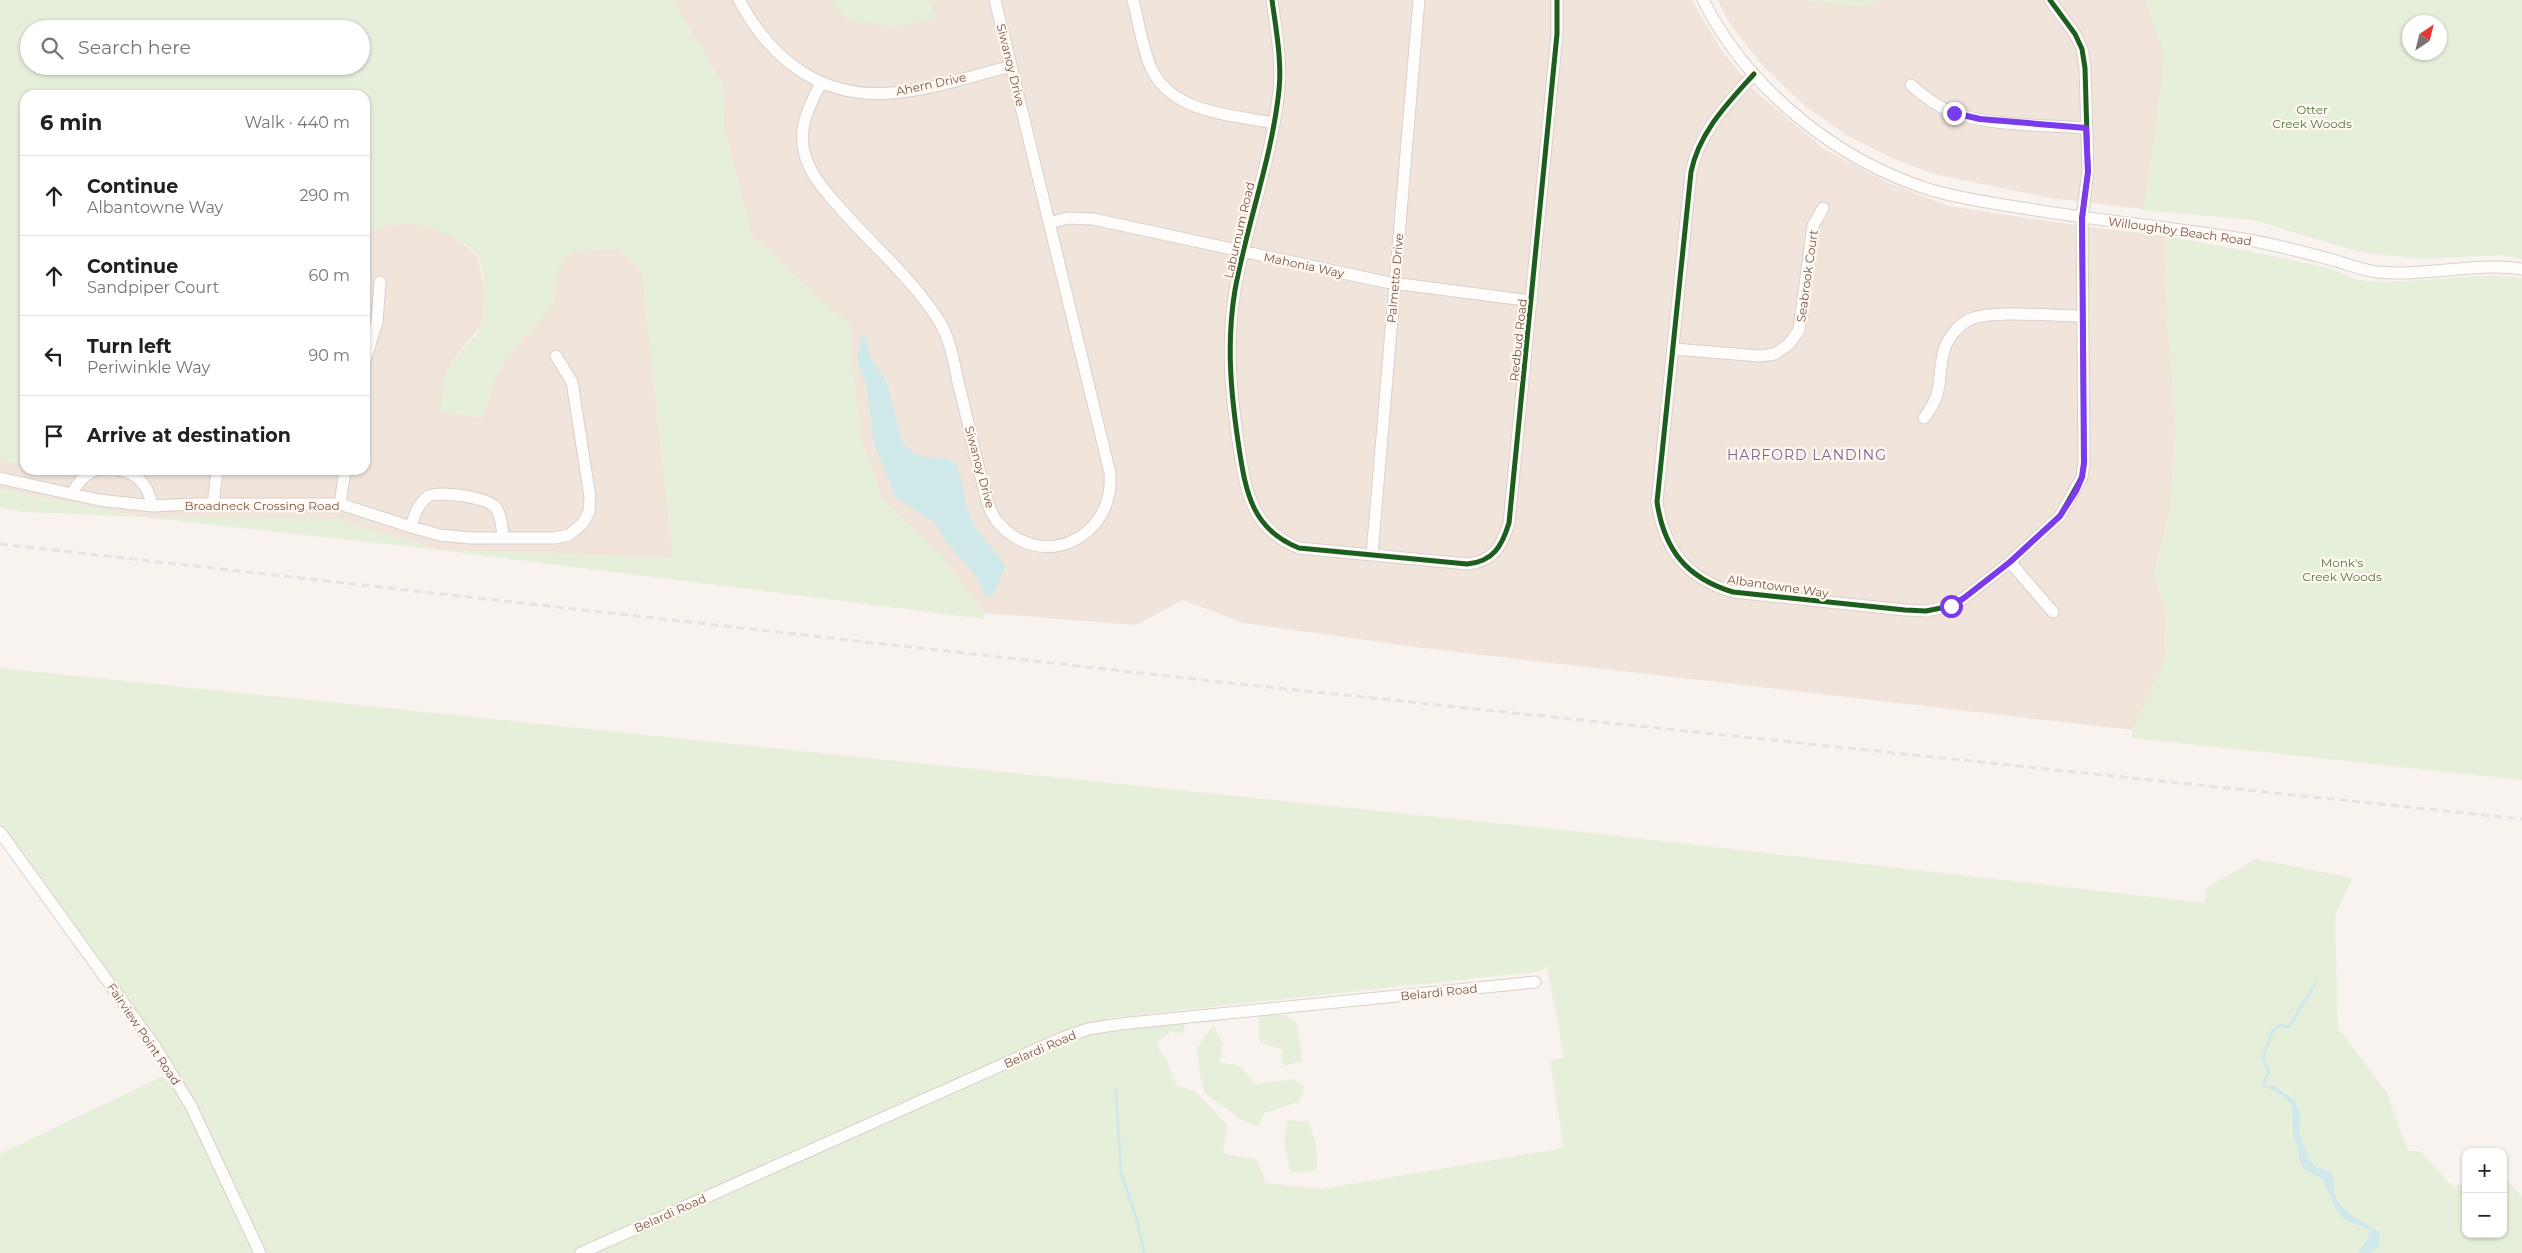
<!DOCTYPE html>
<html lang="en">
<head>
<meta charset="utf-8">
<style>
  :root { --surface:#fff; --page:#f2f2f2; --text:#202124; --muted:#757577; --line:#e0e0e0 }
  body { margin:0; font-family:Montserrat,sans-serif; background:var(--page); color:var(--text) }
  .controls { position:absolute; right:15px; bottom:15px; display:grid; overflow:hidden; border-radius:10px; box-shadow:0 1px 4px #0004 }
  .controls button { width:45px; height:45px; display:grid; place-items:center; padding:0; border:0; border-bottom:1px solid var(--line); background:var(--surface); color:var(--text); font:25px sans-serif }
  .compass { position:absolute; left:2402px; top:15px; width:45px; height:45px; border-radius:50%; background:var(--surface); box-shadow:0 1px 4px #0004; rotate:35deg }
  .stop { position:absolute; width:15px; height:15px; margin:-11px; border:4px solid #7c3aed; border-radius:50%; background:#fff }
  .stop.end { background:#7c3aed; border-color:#fff; box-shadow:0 1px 5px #0008 }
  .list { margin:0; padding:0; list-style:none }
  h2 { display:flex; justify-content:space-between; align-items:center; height:65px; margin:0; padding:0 20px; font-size:21px }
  h2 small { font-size:16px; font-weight:400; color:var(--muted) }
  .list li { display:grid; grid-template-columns:32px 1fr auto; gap:15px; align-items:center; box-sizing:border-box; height:80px; padding:0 20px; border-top:1px solid var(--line) }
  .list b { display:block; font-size:19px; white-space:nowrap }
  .list p { margin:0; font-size:16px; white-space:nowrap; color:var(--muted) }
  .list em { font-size:16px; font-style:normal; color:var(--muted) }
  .icon { flex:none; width:28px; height:28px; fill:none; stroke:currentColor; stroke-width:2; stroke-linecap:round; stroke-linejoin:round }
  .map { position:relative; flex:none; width:2522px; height:1253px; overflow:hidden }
  .search { position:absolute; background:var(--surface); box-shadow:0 1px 4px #0004; left:20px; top:20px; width:350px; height:55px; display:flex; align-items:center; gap:12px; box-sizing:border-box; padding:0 18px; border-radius:28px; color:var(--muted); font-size:19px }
  .panel { position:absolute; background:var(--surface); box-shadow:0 1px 4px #0004; left:20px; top:90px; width:350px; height:385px; border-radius:15px }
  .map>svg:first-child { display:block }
  .residential { fill:#f1e5db }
  .green { fill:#e6efd9; fill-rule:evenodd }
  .water { fill:#cfe8e9 }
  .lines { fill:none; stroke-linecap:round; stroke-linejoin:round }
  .stream { stroke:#cfe8e9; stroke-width:3 }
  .minor-casing { stroke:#d7d0cc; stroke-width:13 }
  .minor { stroke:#fefdfc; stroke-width:11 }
  .rail { stroke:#e5e3e6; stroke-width:3; stroke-dasharray:8 5; stroke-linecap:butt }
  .cycleway-casing { stroke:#fff8f0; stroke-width:8 }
  .cycleway { stroke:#1b5e20; stroke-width:5 }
  .route { stroke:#7c3aed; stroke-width:6 }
  .labels { text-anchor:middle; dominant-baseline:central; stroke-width:4.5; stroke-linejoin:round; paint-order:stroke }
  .street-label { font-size:12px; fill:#78584c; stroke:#fff8f0 }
  .park-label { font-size:12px; fill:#557841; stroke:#fff8f0 }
  .neighbourhood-label { font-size:14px; letter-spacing:1px; fill:#806494; stroke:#fff8f0 }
</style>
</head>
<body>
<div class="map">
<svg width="2522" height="1253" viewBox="0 0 2522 1253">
  <rect width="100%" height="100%" fill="#f8f3ee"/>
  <path class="residential" d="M672 0H1692L1722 51 1754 90 1824 149 1889 183 1949 206 2074 225 2165 236 2168 329 2176 423 2170 511 2154 575 2165 607 2166 690 2132 730 1423 648 1243 623 1183 600 1136 625 983 613 940 554 883 501 860 438 849 325 751 236 724 129 722 83Z
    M1717 0H1805L1863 6 1880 0H2151L2170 54 2164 121 2150 210 2050 198 1934 174 1894 159 1846 135 1804 105 1764 67 1730 24Z
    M417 223 451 234 477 255 486 295 482 324 451 363 441 411 482 418 495 379 512 350 552 306 558 267 572 251 619 248 642 272 673 558 440 550 337 519 143 517 0 489V460L15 463 25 444V470H365V233L381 225Z"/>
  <path class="green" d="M0 0H672L722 83 724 129 751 236 849 325 860 438 883 501 940 554 983 613 984 619 440 550 143 517 25 512 0 508V489L143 517 337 519 440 550 673 558 642 272 619 248 572 251 558 267 552 306 512 350 495 379 482 418 440 411C442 395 443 376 452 363 460 349 477 339 482 323 487 309 485 268 477 255 473 248 451 234 443 232 414 222 393 220 365 233V95H25V444L15 463 0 460ZM29 29H361V66H29Z
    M829 0H928L937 17 893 28 847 19Z
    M1805 0H1880L1863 6Z
    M2145 0H2522V259L2501 255 2421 259 2359 252 2254 220 2143 210 2157 120 2164 53ZM2410 22H2440V52H2410Z
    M2165 236C2218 245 2270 255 2323 267 2337 270 2351 280 2366 281 2417 285 2474 271 2522 278V780L2132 738V730L2166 657 2165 607 2154 575 2170 511 2176 423 2168 329Z
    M0 668 1582 832 2205 903V889L2256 859 2352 878 2335 916 2338 1028 2387 1093 2408 1151H2420L2453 1187 2466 1182V1234H2503V1176L2522 1196V1253H2371L2379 1245 2380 1233C2368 1222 2350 1220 2341 1207 2333 1195 2335 1181 2328 1170 2311 1168 2303 1149 2299 1133 2297 1121 2303 1110 2294 1099 2291 1095 2284 1091 2279 1088L2273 1089 2285 1097 2292 1107 2293 1136 2298 1148 2299 1159 2304 1168 2322 1179 2338 1213 2353 1224 2370 1230 2368 1238 2358 1253H0V1154L163 1076 197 1121 191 1106 0 835ZM1547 966 1564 1058 1550 1061 1564 1148 1322 1189 1266 1183 1256 1159 1223 1154 1227 1125 1196 1092 1176 1085 1167 1061 1156 1044 1170 1032 1183 1033 1185 1023 1106 1029 1107 1018 1543 971Z
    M1259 1015H1286L1297 1024 1303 1061 1284 1066 1281 1059 1283 1049 1260 1043Z
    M1214 1025 1223 1044 1219 1062 1240 1066 1255 1084 1295 1079 1304 1087 1299 1102 1264 1113 1259 1125 1246 1123 1205 1093 1200 1076 1197 1048Z
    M1287 1120 1308 1122 1316 1144 1317 1171 1291 1172 1284 1142Z"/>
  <path class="water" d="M862 334 867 339 870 357 886 380 902 440C918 465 931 453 954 461 965 479 962 502 972 521 981 538 996 550 1005 566L993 595 987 597 976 576 945 540 934 522 894 496 886 471 874 444 867 388 857 361Z
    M2273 1085 2295 1100 2301 1116 2299 1133 2309 1158 2315 1166 2331 1172C2334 1180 2333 1188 2336 1196 2343 1218 2365 1219 2380 1233L2379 1245 2371 1253H2358L2368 1238 2370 1230 2349 1222 2338 1213 2322 1179 2304 1169 2299 1159 2298 1148 2293 1136 2292 1107 2285 1097 2266 1087Z"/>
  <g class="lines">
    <path class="stream" d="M2270 1087 2265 1086 2264 1082 2269 1072 2263 1058 2272 1032 2280 1025 2289 1027 2315 984
      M1116 1091 1121 1172 1138 1224 1144 1253"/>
    <g class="minor-casing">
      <path id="minor" d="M739 0C771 60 821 99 892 93 931 90 972 76 1011 66
        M1133 0C1139 23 1142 49 1152 70 1174 114 1233 115 1274 123
        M1272 0C1276 29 1282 61 1279 90 1272 158 1247 223 1235 290 1226 344 1231 395 1239 448 1246 494 1253 530 1299 548L1467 564C1493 562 1502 546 1509 523L1557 34V0
        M1703 0C1748 89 1836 160 1931 190 1962 199 1997 204 2029 209 2102 221 2176 228 2249 240 2277 245 2306 253 2333 260 2347 264 2362 270 2377 272 2425 277 2474 262 2522 269
        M1754 74C1728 103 1699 132 1691 172L1657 502C1664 549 1686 578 1733 592L1905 610 1926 611 1951 606 1964 598 2010 562 2060 516 2082 477 2084 463 2082 218 2088 171 2085 68 2082 49 2075 34 2050 0
        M821 83C810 104 798 127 804 151 809 174 825 191 840 208 872 245 913 279 939 321 951 340 954 364 959 386 967 416 973 447 981 477 985 491 987 508 996 520 1038 573 1115 541 1110 473L995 0
        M1911 85C1923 96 1936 106 1952 112 1987 126 2048 125 2086 128
        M1049 223 1068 218 1093 219 1385 282 1532 301
        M1674 349 1760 356 1775 354 1789 344 1799 330 1813 226 1823 208
        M365 360 377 322 380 282
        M1924 418C1944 392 1937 383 1943 354 1946 340 1958 324 1971 319 1993 310 2055 316 2082 316
        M119 470C139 473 149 487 152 506
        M0 478 99 500 152 506 195 504H340L411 527 440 535 470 538H555L569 535 583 523 589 512 590 497 572 382 556 356
        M72 494C77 483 84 475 95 470
        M340 504 345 470
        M213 505 217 470
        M411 527C414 516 417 505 427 497 437 490 489 497 496 508 502 517 502 528 503 538
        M1372 555 1419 0
        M2010 562 2053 612
        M0 832 156 1048 191 1106 260 1253
        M581 1253 1062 1038 1088 1029 1120 1024 1535 982"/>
    </g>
    <use href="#minor" class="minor"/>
    <path class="rail" d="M0 544 1211 681 2522 819"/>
    <g class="cycleway-casing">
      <path id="cycleway" d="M1272 0C1276 29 1282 61 1279 90 1272 158 1247 223 1235 290 1226 344 1231 395 1239 448 1246 494 1253 530 1299 548L1467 564C1493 562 1502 546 1509 523L1557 34V0
        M1754 74C1728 103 1699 132 1691 172L1657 502C1664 549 1686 578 1733 592L1905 610 1926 611 1951 606 1964 598 2010 562 2060 516 2082 477 2084 463 2082 218 2088 171 2085 68 2082 49 2075 34 2050 0"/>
    </g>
    <use href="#cycleway" class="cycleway"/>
  </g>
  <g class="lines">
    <path class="route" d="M1951 606 1964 598 2010 562 2060 516 2076 491 2082 477 2084 463 2082 218 2088 172 2086 128 1980 119 1954 113"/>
  </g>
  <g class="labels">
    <g class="street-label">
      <text transform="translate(1011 65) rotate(76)">Siwanoy Drive</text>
      <text transform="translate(931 84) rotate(-12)">Ahern Drive</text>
      <text transform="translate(1239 230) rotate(-77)">Laburnum Road</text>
      <text transform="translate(2180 231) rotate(8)">Willoughby Beach Road</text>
      <text transform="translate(1304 265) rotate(12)">Mahonia Way</text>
      <text transform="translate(1807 276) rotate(-82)">Seabrook Court</text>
      <text transform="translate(1395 278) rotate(-85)">Palmetto Drive</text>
      <text transform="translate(1518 340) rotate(-84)">Redbud Road</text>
      <text transform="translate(980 467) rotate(75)">Siwanoy Drive</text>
      <text x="262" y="505">Broadneck Crossing Road</text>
      <text transform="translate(1778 586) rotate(8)">Albantowne Way</text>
      <text transform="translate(1439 992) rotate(-6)">Belardi Road</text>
      <text transform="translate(144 1034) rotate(56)">Fairview Point Road</text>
      <text transform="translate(1040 1049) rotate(-23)">Belardi Road</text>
      <text transform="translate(670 1213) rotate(-24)">Belardi Road</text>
    </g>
    <g class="park-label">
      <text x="2312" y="109">Otter<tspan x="2312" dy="14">Creek Woods</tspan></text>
      <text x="2342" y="562">Monk's<tspan x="2342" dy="14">Creek Woods</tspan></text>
    </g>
    <g class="neighbourhood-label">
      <text x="1807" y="455">HARFORD LANDING</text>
    </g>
  </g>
</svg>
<div class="controls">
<button>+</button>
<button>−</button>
</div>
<svg class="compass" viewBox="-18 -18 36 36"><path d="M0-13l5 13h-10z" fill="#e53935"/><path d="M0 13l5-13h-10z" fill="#757577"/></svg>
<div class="stop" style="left:1951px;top:606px"></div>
<div class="stop end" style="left:1954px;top:113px"></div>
<div class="search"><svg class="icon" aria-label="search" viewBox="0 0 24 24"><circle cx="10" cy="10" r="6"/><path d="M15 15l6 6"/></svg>Search here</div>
<section class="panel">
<h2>6 min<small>Walk · 440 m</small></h2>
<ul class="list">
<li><svg class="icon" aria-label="ahead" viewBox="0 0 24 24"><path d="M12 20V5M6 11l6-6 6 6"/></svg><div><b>Continue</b><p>Albantowne Way</p></div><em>290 m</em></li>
<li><svg class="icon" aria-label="ahead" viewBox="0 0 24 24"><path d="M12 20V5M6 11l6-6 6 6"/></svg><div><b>Continue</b><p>Sandpiper Court</p></div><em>60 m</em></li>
<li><svg class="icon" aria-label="left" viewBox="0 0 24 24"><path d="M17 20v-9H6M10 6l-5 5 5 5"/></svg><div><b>Turn left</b><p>Periwinkle Way</p></div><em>90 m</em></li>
<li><svg class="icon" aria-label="arrive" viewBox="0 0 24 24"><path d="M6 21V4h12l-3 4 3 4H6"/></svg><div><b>Arrive at destination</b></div></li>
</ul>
</section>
</div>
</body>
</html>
